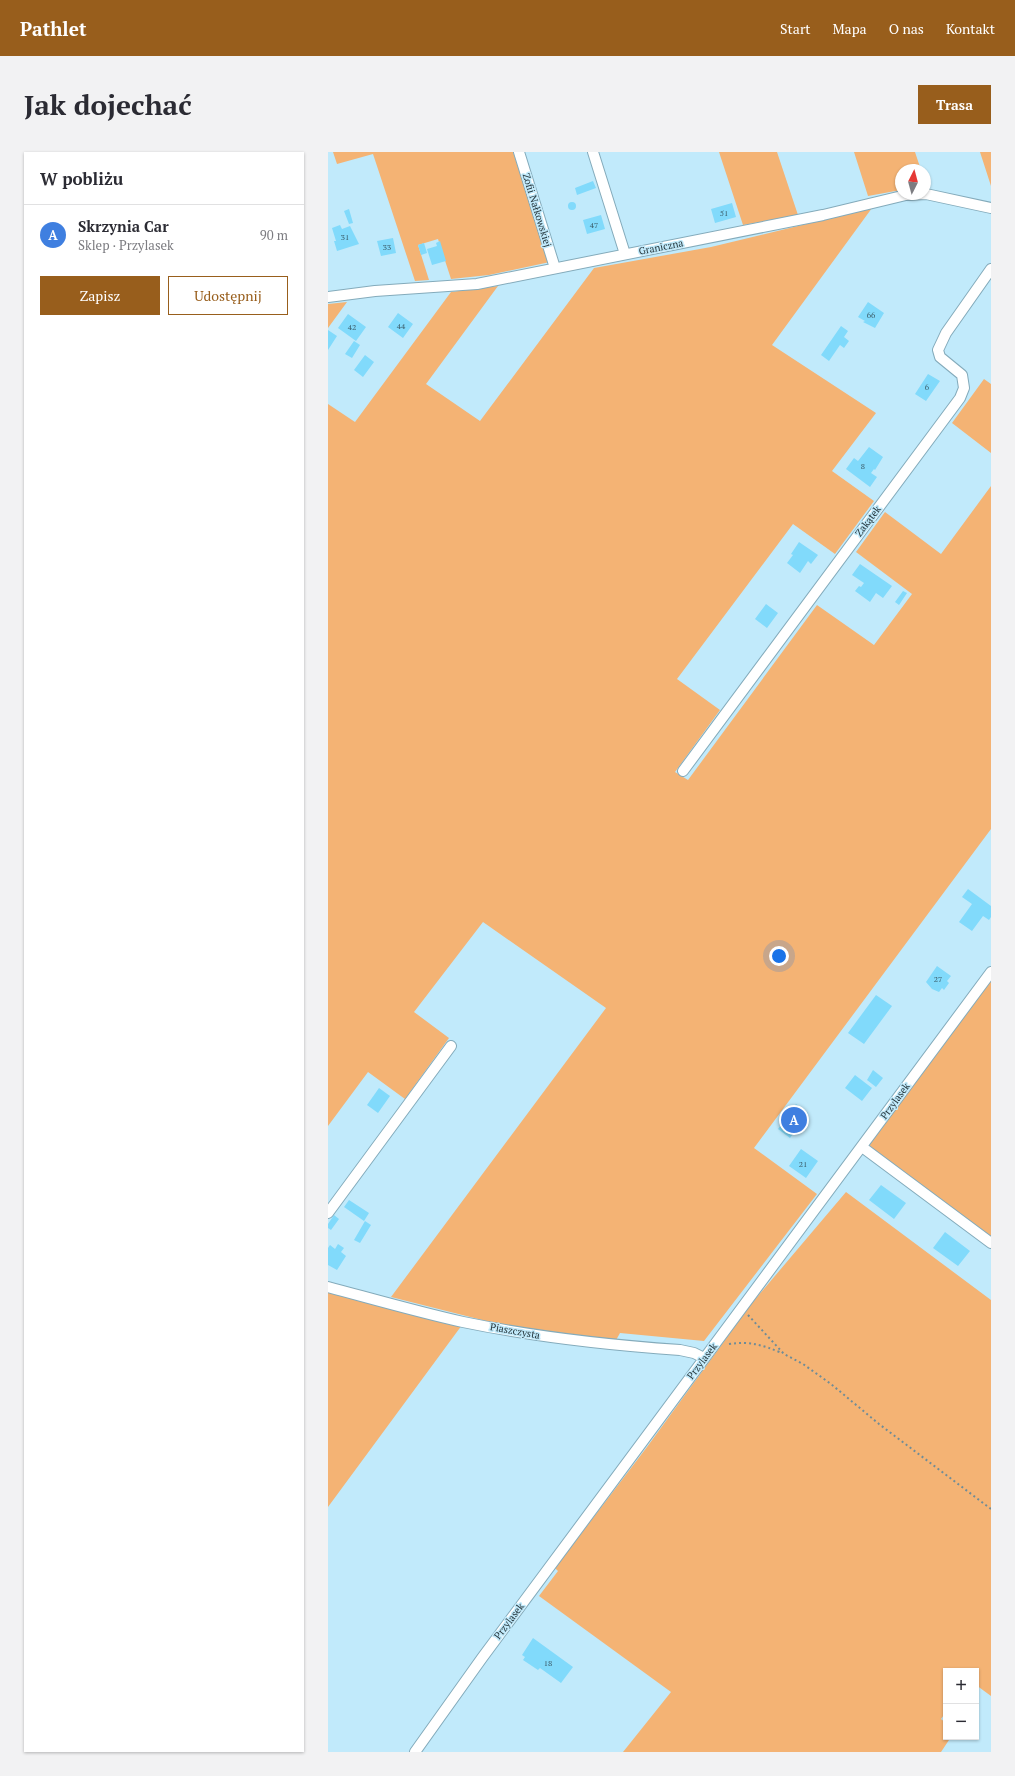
<!DOCTYPE html>
<html lang="pl">
<head>
<meta charset="utf-8">
<style>
  :root { --surface:#fff; --page:#f2f2f3; --text:#2b2b33; --muted:#7c7c81; --line:#e1e1e2; --accent:#985e1c }
  body { margin:0; font-family:"PT Serif",serif; background:var(--page); color:var(--text) }
  .controls { position:absolute; right:12px; bottom:12px; display:grid; overflow:hidden; border-radius:0px; box-shadow:0 1px 3px #0004 }
  .controls button { width:36px; height:36px; display:grid; place-items:center; padding:0; border:0; border-bottom:1px solid var(--line); background:var(--surface); color:var(--text); font:20px sans-serif }
  .compass { position:absolute; left:567px; top:12px; width:36px; height:36px; border-radius:50%; background:var(--surface); box-shadow:0 1px 3px #0004; rotate:6deg }
  .you { position:absolute; left:451px; top:804px; width:14px; height:14px; margin:-10px; border:3px solid #fff; border-radius:50%; background:#1a73e8; box-shadow:0 0 0 6px #1a73e833 }
  .badge { display:grid; place-items:center; width:26px; height:26px; border-radius:50%; background:var(--accent); color:#fff; font-size:13px; font-weight:700 }
  .pin { position:absolute; translate:-50% -50%; border:2px solid #fff; box-shadow:0 1px 4px #0006 }
  .list { margin:0; padding:0; list-style:none }
  h2 { display:flex; justify-content:space-between; align-items:center; height:52px; margin:0; padding:0 16px; font-size:17px }
  h2 small { font-size:13px; font-weight:400; color:var(--muted) }
  .list li { display:grid; grid-template-columns:26px 1fr auto; gap:12px; align-items:center; box-sizing:border-box; height:60px; padding:0 16px; border-top:1px solid var(--line) }
  .list b { display:block; font-size:15px; white-space:nowrap }
  .list p { margin:0; font-size:13px; white-space:nowrap; color:var(--muted) }
  .list em { font-size:13px; font-style:normal; color:var(--muted) }
  .actions { display:flex; gap:8px; padding:12px 16px }
  .actions a { flex:1; padding:9px 0; border:1px solid var(--accent); border-radius:0px; text-align:center; font-size:14px; color:var(--accent) }
  .actions .main { background:var(--accent); color:#fff }
  .map { position:relative; flex:none; width:663px; height:1600px; overflow:hidden; border-radius:0px }
  header { display:flex; align-items:center; gap:24px; box-sizing:border-box; height:56px; padding:0 20px; background:var(--accent); color:#fff }
  header strong { font-size:19px }
  nav { display:flex; gap:22px; margin-inline-start:auto; font-size:14px }
  .intro { display:flex; align-items:center; justify-content:space-between; box-sizing:border-box; height:96px; padding:0 24px }
  h1 { margin:0; font-size:28px }
  .button { padding:10px 18px; border-radius:0px; background:var(--accent); color:#fff; font-size:14px; font-weight:700 }
  main { display:flex; gap:24px; padding:0 24px }
  aside { flex:1; background:var(--surface); border-radius:0px; box-shadow:0 1px 3px #0004 }
  .map>svg:first-child { display:block }
  .green { fill:#f4b374 }
  .building { fill:#81dafb }
  .lines { fill:none; stroke-linecap:round; stroke-linejoin:round }
  .street-casing { stroke:#84abbb; stroke-width:12 }
  .path { stroke:#708c97; stroke-width:2; stroke-dasharray:2 3; stroke-linecap:butt }
  .street { stroke:#fff; stroke-width:10 }
  .labels { text-anchor:middle; dominant-baseline:central; stroke-width:3; stroke-linejoin:round; paint-order:stroke }
  .number-label { font-size:8px; fill:#3c5e6b }
  .street-label { font-size:10px; fill:#25353b; stroke:#c1eafb }
</style>
</head>
<body>
<header>
<strong>Pathlet</strong>
<nav><a>Start</a><a>Mapa</a><a>O nas</a><a>Kontakt</a></nav>
</header>
<div class="intro"><h1>Jak dojechać</h1><a class="button">Trasa</a></div>
<main>
<aside>
<h2>W pobliżu<small></small></h2>
<ul class="list">
<li><span class="badge" style="background:#3f7fe0">A</span><div><b>Skrzynia Car</b><p>Sklep · Przylasek</p></div><em>90 m</em></li>
</ul>
<div class="actions"><a class="main">Zapisz</a><a>Udostępnij</a></div>
</aside>
<div class="map">
<svg width="663" height="1600" viewBox="0 0 663 1600">
  <rect width="100%" height="100%" fill="#c1eafb"/>
  <path class="green" d="M5 0H185L222 110 161 123 123 127 110 87 90 93 101 128 87 129 45 2 9 12Z
    M391 0H449L470 63 415 73Z
    M526 0H587L593 18H573V38L540 44Z
    M652 0H663V34Z
    M544 56 444 193 548 261 504 319 546 349 507 402 465 372 349 527 392 558 347 620 360 628 489 453 546 493 584 442 528 400 557 360 613 402 663 334V677L426 996 489 1042 376 1189 292 1181 287 1190 220 1182 170 1172 63 1145 278 856 155 770 86 860 121 886 77 947 40 920 0 974V252L27 270 123 140 170 134 98 232 152 269 266 116 383 95Z
    M19 150 0 176V152Z
    M656 227 663 232V301L624 271Z
    M663 826V1085L540 993Z
    M518 1040 663 1148V1544L648 1533V1519H618V1560L613 1567 618 1571V1585H623L613 1600H295L343 1540 211 1444 230 1419 227 1416 319 1295 424 1151Z
    M0 1140 134 1173 0 1355Z"/>
  <path class="building" d="M265 29 268 36 249 43 247 36Z
    M240 54a4 4 0 1 1 8 0a4 4 0 1 1-8 0Z
    M404 51 408 65 387 71 383 57Z
    M21 57 25 71 21 72 16 59Z
    M273 63 277 77 259 82 255 68Z
    M12 73 14 77 22 74 31 92 9 99 6 89H8L4 76Z
    M65 86 68 101 53 104 49 89Z
    M112 89 118 109 104 113 99 97 109 94 108 91Z
    M96 91 99 101 93 103 90 93Z
    M540 150 556 161 547 176 535 170 537 169 530 165Z
    M70 161 85 172 75 186 60 175Z
    M20 162 38 175 28 189 10 176Z
    M513 174 520 179 516 185 521 189 516 196 512 193 501 209 493 203Z
    M0 178 9 184 0 198Z
    M26 189 32 193 24 206 17 202Z
    M37 203 46 210 35 225 26 218Z
    M600 222 612 229 598 249 587 242Z
    M541 295 555 305 547 318 546 317 543 321 549 325 542 335 518 317 526 306 530 309Z
    M471 390 490 403 483 412 480 409 472 421 459 411 465 403 463 402Z
    M532 412 564 434 555 446 548 441 542 450 527 439 531 434 533 435 536 431 524 423Z
    M575 439 579 441 571 453 567 450Z
    M438 452 450 461 439 476 427 467Z
    M640 737 663 754V765L661 768 655 764 644 779 631 770 644 752 634 745Z
    M609 814 623 824 619 829 621 831 616 838 614 836 611 840 604 837 598 830Z
    M548 843 564 854 536 892 520 881Z
    M545 918 555 926 548 935 539 928Z
    M527 923 544 936 534 949 517 936Z
    M51 936 62 944 50 961 39 953Z
    M468 952 480 961 462 986 450 977Z
    M473 997 490 1009 478 1026 461 1014Z
    M553 1033 578 1051 566 1067 541 1048Z
    M21 1048 41 1061 36 1069 16 1055Z
    M6 1063 11 1067 3 1078 0 1076V1072Z
    M37 1069 43 1073 32 1091 26 1088Z
    M617 1080 642 1099 630 1114 605 1096Z
    M10 1092 16 1096 13 1100 18 1104 9 1118 0 1113V1096L2 1093 7 1097Z
    M205 1486 245 1515 233 1531 212 1516 210 1518 195 1508 197 1505 194 1503Z"/>
  <g class="lines">
    <g class="street-casing">
      <path id="street" d="M191 0 227 116
        M265 0 297 102
        M0 145 47 139 149 132 495 63 578 43 598 42 663 56
        M355 619 632 246 636 236 634 223 612 205 610 198 618 181 663 117
        M534 995 663 1091
        M0 1061 123 894
        M0 1135C45 1147 90 1160 135 1170 207 1185 279 1193 352 1198L366 1201 376 1206
        M87 1600 154 1506 663 820"/>
    </g>
    <path class="path" d="M420 1163 456 1202 475 1212 503 1232 551 1272 663 1357
      M401 1192C423 1189 434 1193 454 1201"/>
    <use href="#street" class="street"/>
  </g>
  <g class="labels">
    <g class="number-label">
      <text x="396" y="61">51</text>
      <text x="266" y="73">47</text>
      <text x="17" y="85">31</text>
      <text x="59" y="95">33</text>
      <text x="543" y="163">66</text>
      <text x="73" y="174">44</text>
      <text x="24" y="175">42</text>
      <text x="599" y="235">6</text>
      <text x="535" y="314">8</text>
      <text x="610" y="827">27</text>
      <text x="475" y="1012">21</text>
      <text x="220" y="1511">18</text>
    </g>
    <g class="street-label">
      <text transform="translate(209 58) rotate(73)">Zofii Nałkowskiej</text>
      <text transform="translate(333 95) rotate(-11)">Graniczna</text>
      <text transform="translate(540 369) rotate(-53)">Zakątek</text>
      <text transform="translate(567 949) rotate(-54)">Przylasek</text>
      <text transform="translate(187 1179) rotate(10)">Piaszczysta</text>
      <text transform="translate(374 1209) rotate(-53)">Przylasek</text>
      <text transform="translate(181 1469) rotate(-53)">Przylasek</text>
    </g>
  </g>
</svg>
<div class="controls">
<button>+</button>
<button>−</button>
</div>
<svg class="compass" viewBox="-18 -18 36 36"><path d="M0-13l5 13h-10z" fill="#e53935"/><path d="M0 13l5-13h-10z" fill="#7c7c81"/></svg>
<div class="you"></div>
<div class="pin badge" style="left:466px;top:968px;background:#3f7fe0">A</div>
</div>
</main>
</body>
</html>
